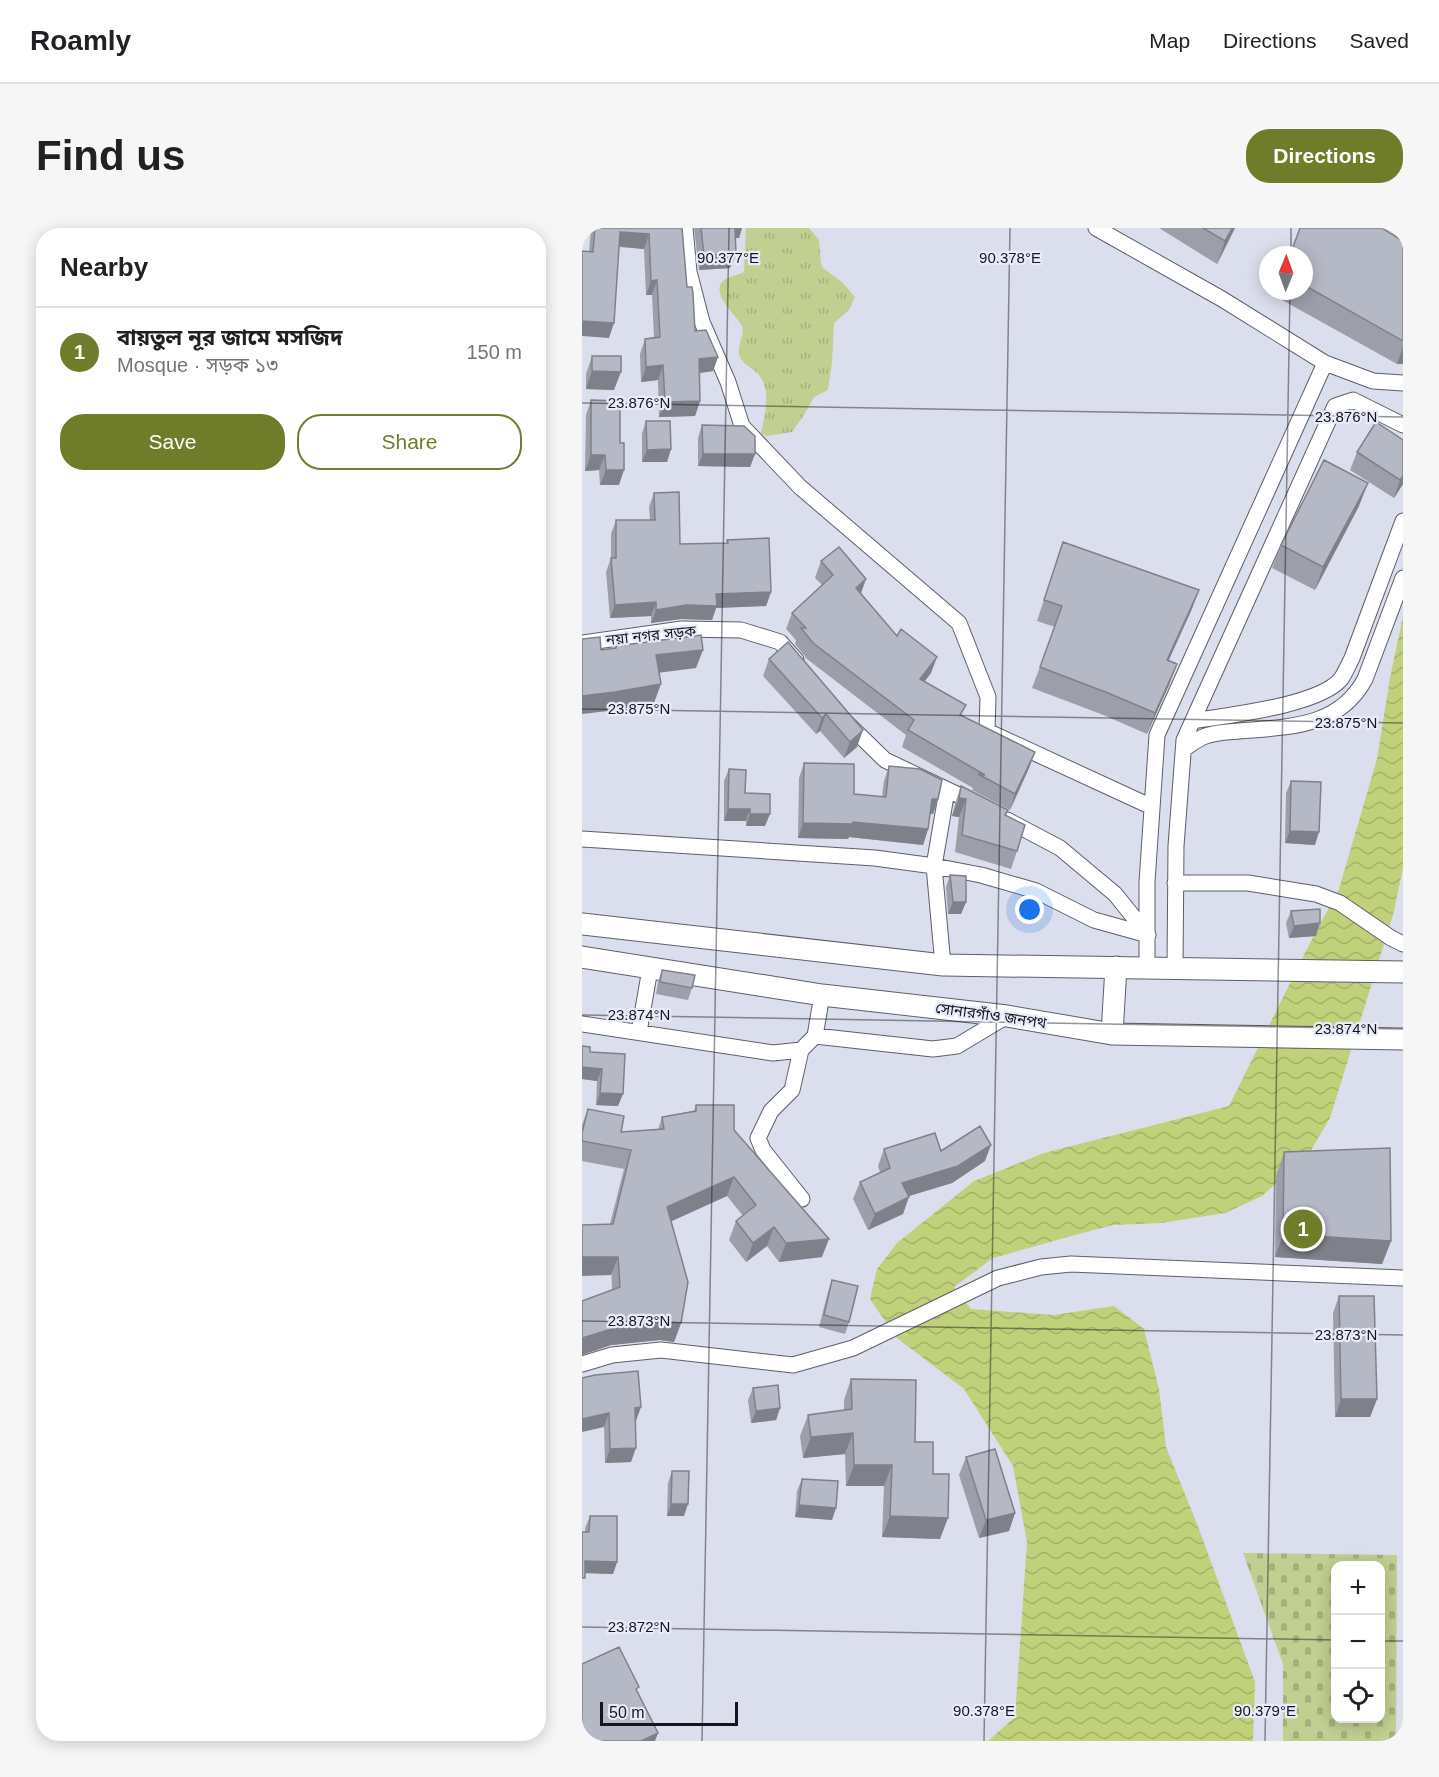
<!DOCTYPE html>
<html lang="en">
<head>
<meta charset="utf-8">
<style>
  :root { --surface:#fff; --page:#f6f6f6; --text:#202124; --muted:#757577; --line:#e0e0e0; --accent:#6f7d2a }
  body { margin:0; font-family:Helvetica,"Noto Sans Bengali",sans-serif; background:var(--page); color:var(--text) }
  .controls { position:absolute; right:18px; bottom:18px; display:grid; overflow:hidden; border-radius:12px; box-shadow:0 3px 15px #0003 }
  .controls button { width:54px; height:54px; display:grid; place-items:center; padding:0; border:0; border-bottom:2px solid var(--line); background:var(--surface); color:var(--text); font:30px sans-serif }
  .compass { position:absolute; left:677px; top:18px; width:54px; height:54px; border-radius:50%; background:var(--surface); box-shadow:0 3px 15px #0003; rotate:1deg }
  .scale { position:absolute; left:18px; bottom:15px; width:138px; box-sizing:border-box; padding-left:6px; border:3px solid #15161b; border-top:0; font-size:16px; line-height:21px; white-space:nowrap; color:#15161b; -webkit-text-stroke:4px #e8ebf9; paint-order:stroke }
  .you { position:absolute; left:448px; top:682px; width:21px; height:21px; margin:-15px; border:4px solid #fff; border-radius:50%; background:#1a73e8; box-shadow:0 0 0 9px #1a73e833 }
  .badge { display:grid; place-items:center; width:39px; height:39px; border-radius:50%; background:var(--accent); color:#fff; font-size:20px; font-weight:700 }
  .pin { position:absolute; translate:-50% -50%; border:3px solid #fff; box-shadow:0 2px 6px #0006 }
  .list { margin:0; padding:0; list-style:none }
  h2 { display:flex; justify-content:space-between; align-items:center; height:78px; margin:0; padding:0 24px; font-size:26px }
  h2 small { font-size:20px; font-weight:400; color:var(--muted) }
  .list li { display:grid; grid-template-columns:39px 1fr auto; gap:18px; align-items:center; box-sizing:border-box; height:90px; padding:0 24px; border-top:2px solid var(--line) }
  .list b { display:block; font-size:22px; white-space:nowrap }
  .list p { margin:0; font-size:20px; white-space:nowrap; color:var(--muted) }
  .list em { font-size:20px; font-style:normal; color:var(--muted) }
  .actions { display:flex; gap:12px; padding:18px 24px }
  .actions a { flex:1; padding:14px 0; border:2px solid var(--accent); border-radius:24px; text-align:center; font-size:21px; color:var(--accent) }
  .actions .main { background:var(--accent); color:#fff }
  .icon { flex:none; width:33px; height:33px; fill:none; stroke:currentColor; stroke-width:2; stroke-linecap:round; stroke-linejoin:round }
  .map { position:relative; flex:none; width:821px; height:1513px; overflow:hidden; border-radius:24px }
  header { display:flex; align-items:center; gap:36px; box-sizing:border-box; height:84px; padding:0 30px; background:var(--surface); border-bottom:2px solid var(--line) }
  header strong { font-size:28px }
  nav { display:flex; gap:33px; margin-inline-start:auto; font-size:21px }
  .intro { display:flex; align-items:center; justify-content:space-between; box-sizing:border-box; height:144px; padding:0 36px }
  h1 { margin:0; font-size:42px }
  .button { padding:15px 27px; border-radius:24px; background:var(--accent); color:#fff; font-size:21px; font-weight:700 }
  main { display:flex; gap:36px; padding:0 36px }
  aside { flex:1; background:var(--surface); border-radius:24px; box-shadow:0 3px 15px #0003 }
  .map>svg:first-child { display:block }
  .grass { fill:url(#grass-tufts) }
  .cemetery { fill:url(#cemetery-stones); fill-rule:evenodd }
  .water { fill:url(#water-waves) }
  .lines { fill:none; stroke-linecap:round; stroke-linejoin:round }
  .street-casing { stroke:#5c5e6a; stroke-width:17 }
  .secondary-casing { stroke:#5c5e6a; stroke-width:23 }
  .street { stroke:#fff; stroke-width:15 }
  .secondary { stroke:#fff; stroke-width:21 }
  .wall { fill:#9c9ea9 }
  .shaded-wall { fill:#7f818a }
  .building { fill:#b5b8c5; stroke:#7f818a; stroke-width:1.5 }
  .ticks { fill:none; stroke:#15161b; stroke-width:1.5; stroke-opacity:0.45 }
  .labels { text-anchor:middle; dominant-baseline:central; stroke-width:4.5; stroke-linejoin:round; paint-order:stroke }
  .street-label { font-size:15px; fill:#15161b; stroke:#e8ebf9 }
  .ticks-label { font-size:15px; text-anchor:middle; fill:#15161b; stroke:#e8ebf9; stroke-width:4.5; stroke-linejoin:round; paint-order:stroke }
</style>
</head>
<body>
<header>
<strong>Roamly</strong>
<nav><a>Map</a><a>Directions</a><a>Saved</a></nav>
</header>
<div class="intro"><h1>Find us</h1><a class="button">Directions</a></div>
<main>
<aside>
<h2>Nearby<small></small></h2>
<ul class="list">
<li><span class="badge">1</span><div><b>বায়তুল নূর জামে মসজিদ</b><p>Mosque · সড়ক ১৩</p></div><em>150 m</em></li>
</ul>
<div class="actions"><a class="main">Save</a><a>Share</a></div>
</aside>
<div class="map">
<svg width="821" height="1513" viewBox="0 0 821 1513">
  <defs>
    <pattern id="grass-tufts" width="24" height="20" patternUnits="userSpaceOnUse" patternTransform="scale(1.5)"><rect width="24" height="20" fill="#c1cf90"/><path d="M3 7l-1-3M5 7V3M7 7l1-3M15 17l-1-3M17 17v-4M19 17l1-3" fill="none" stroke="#a5b17c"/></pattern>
    <pattern id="cemetery-stones" width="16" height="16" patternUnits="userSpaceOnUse" patternTransform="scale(1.5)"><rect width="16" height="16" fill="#c1cf90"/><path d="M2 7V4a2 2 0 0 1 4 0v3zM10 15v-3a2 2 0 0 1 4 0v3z" fill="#a5b17c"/></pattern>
    <pattern id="water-waves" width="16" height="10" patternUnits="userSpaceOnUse" patternTransform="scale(1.5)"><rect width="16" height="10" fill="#c0d17a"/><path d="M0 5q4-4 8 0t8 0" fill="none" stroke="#a4b369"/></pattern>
  </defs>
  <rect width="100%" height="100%" fill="#dbdeec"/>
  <path class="grass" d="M164 0H227L237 12 239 36 241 40 260 54 273 69 267 82 252 95 250 135 246 162 232 169 222 187 210 204 184 208 179 205C183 187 190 161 176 146 170 139 159 136 157 126 155 117 163 107 160 98 156 89 124 62 144 51 149 48 156 47 162 44Z"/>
  <path class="cemetery" d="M661 1325 815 1327 814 1513H701V1436ZM754 1338H798V1490H754Z"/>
  <path class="water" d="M821 388V640L811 687 748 890 728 924 680 968 643 985 579 995 531 997 493 1007 411 1030 372 1059 389 1081 472 1087 532 1078 562 1101 577 1161 584 1219 617 1301 673 1454 671 1513H406L433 1489 445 1314 431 1238 382 1161 315 1110 288 1071 295 1041 315 1015 392 953 462 925 647 878 728 715 757 661 795 531 808 450Z"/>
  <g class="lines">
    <g class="street-casing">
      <path id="street" d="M103 0 107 44 120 94 146 154 160 198 218 259 377 395 406 469 405 503 570 579
        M514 0 640 71 743 135 791 153 821 155
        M0 415 100 401 159 402 198 414 214 432
        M611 493C646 487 736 478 759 451 763 445 767 436 770 430L821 293
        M265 495 303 532 393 575
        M602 521C608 517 614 512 621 509 632 504 646 504 657 503 705 499 757 500 783 451L821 350
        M425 592 478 620 533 666 566 707
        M0 611 293 630 352 638 399 647 454 663 512 692 566 707
        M593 655H666L734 666 758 675 809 710 821 716
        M361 737 352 638 365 562
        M565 739V654L575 507 743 135
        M593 740 594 618 602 512 753 178 771 172 821 197
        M0 796 191 825 219 822 233 808 240 767
        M57 804 68 741
        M233 808 351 821 375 818 425 788
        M219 822 210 862 189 883 176 910 181 922 220 971
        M0 1136 30 1127 79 1122 211 1137 271 1120 416 1050 459 1039 489 1036 821 1050"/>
    </g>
    <g class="secondary-casing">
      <path id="secondary" d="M0 696 361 737 821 744
        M0 729 240 767 425 788 530 806 821 811
        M530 806 534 739"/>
    </g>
    <use href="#street" class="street"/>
    <use href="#secondary" class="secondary"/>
  </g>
  <path class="wall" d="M9 0H100L105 59 113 103 136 129 131 143 117 145 118 173 113 188 77 189 76 152 59 154 58 126 63 111 72 110 70 67H64L62 21 37 19 27 110 7 24Z
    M112 0H160L157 10H153L148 40 117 42Z
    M577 0H653L635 36Z
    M821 13V136H815L693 68 695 63H722V27Z
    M10 128 32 162 4 161V146Z
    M9 172 38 215 37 257H18L17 242 3 243 4 187Z
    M64 193 89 221 85 234H60V205Z
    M794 194 821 256 812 270 768 242 775 224Z
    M120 197 173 226 168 239 116 238V210Z
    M72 265 98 316 144 315 145 312 189 364 184 378 134 380 130 392 99 391 69 395V388L28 390 24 344 29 330V306L34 292H68L67 279Z
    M777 278 733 362 690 340 699 317Z
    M481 314 617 362 609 383 587 432V457L565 506 519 486 450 460 473 399 455 393Z
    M239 333 279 366 315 408 349 445 343 453 380 487 453 524 447 540 428 582 390 562 391 560 320 519 324 507 225 431 213 416 214 412 204 401 210 385 240 357 233 350Z
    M206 414 275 519 262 530 238 503 234 506 181 448 187 431Z
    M222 535 272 566 300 569 302 553 307 538 356 571 351 586H348L346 601 341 617 267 609 266 611 216 610 217 550Z
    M147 541 163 565 183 598H164V593H142V553Z
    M709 553 733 617 703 615 704 565Z
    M379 558 426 582 424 587 435 623 429 641 373 624 377 589 370 588 373 576Z
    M368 647 384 674 379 686H366L364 659Z
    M709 683 734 708 707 710 704 695Z
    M80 742 110 760 106 772 74 766 76 754Z
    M0 818 8 824 43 826 36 878 14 877 15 853 0 851Z
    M114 877 152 902 240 1029 197 1034 185 1018 164 1034 147 1012 154 993 161 988 145 968 89 993 99 1095 92 1114 78 1112 29 1117 0 1127V1073L30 1062 28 996 42 941 0 933V897L6 881 39 904 76 902 80 889 112 883Z
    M302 921 359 923 403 933 370 955 326 968 321 986 286 1002 271 971 278 954 298 944 296 938Z
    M702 924 809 1013 800 1036 693 1029 694 948Z
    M250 1052 267 1094 263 1106 237 1099 246 1064Z
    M757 1068 795 1171 788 1189H753L751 1085Z
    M0 1150 54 1193 49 1234 23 1235 22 1199Z
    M269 1151 333 1214 351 1246 358 1311 300 1309 302 1258H264L263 1226 221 1230 218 1208 226 1187 262 1182V1172Z
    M171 1160 198 1180 194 1192 169 1195 166 1172Z
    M384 1229 433 1285 427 1303 397 1310 377 1247Z
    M90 1243 102 1288H85L86 1255Z
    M220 1251 250 1292 213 1289 215 1263Z
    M8 1288 35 1334 31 1346 3 1345V1300Z"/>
  <path class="shaded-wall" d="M151 0H160L157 10H147Z
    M650 0H653L635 36 643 13Z
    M38 4 67 6 62 21 33 18Z
    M154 26 148 40 117 42 122 27Z
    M75 52 70 67H64L69 53Z
    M0 93 32 95 27 110 0 108Z
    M821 119V136H815Z
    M136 129 131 143 111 146 117 131Z
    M81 137 76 152 59 154 64 139Z
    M10 143 39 144 32 162 4 161Z
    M118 173 113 188 77 189 83 174Z
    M89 221 85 234H60L65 222Z
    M121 226H173L168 239 116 238Z
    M9 227H23L17 242 3 243Z
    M24 242H42L37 257H18Z
    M821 248V256L812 270 818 252Z
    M786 255 777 278 733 362 741 339Z
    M284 351 278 368 274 360Z
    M617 362 609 383 577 453 585 432Z
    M189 364 184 378 134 380 130 392 99 391 69 395 74 382 134 366Z
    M74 374 69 388 28 390 33 377Z
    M121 422 114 440 67 446 74 427Z
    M355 429 349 445 332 467 338 451Z
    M595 436 587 457 565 506 573 485Z
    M79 456 72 475 26 483 0 486V468Z
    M244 486 238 503 234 506 240 490Z
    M281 502 275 519 262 530 268 514Z
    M453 524 447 540 428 582 433 566Z
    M377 570 384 571 377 589 370 588Z
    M350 571H356L351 586H344Z
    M146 581H168L164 593H142Z
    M168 586H188L183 598H164Z
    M271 594 346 601 341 617 267 609 266 611 216 610 221 595Z
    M708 603 737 604 733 617 703 615Z
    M371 674H384L379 686H366Z
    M738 695 734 708 707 710 712 698Z
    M0 839 20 841 15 853 0 851Z
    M18 865 41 866 36 878 14 877Z
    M409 917 403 933 370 955 314 972 320 955Z
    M152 949 145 968 79 998 85 979Z
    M327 969 321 986 286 1002 293 986Z
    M192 999 185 1018 164 1034 171 1015Z
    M701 1006 809 1013 800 1036 693 1029Z
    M247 1011 240 1029 197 1034 204 1015Z
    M0 1029H36L29 1047 0 1048Z
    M85 1094 99 1095 92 1114 78 1112 29 1117 0 1127V1110L36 1099Z
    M759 1171H795L788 1189H753Z
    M59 1179 54 1193 48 1194 53 1180Z
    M198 1180 194 1192 169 1195 174 1183Z
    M27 1185 22 1199 0 1204V1191Z
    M271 1205 263 1226 221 1230 229 1209Z
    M54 1220 49 1234 23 1235 28 1221Z
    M272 1237H310L302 1258H264Z
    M89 1276H106L102 1288H85Z
    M217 1277 254 1280 250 1292 213 1289Z
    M433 1285 427 1303 397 1310 404 1292Z
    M308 1288 366 1290 358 1311 300 1309Z
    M3 1333 35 1334 31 1346 0 1345Z
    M76 1505 73 1513H59Z"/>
  <path class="building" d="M13 0H100L105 59H110L111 65 113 103 124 102 136 129 117 131 118 173 83 174 81 137 64 139 63 111 78 109 75 52 69 53 67 6 38 4 32 95 0 93V23L11 24Z
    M119 0H153L154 26 122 27Z
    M621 0H650L643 13Z
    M718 0H800L821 13V113L722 57V27H708Z
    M10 128H39V144L10 143Z
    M9 172 38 173V215H42V242H24L23 227H9Z
    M64 193H88L89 221 65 222Z
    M794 194 821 212V248L818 252 775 224Z
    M120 197 162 198 173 208V226H121Z
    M742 232 786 255 741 339 699 317Z
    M97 264 98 316 146 315 145 312 187 310 189 364 134 366 135 378 104 377 74 382V374L33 377 29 330H34V292H73L72 265Z
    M481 314 617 362 585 432 595 436 573 485 526 465 458 439 480 378 462 372Z
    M257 319 284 351 274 360 315 408 319 401 355 429 338 451 384 477 378 487 453 524 433 566 396 546 403 547 326 502 332 492 231 415 219 400H224L210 385 251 347 239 333Z
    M119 407 121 422 74 427 79 456 33 464 0 468V411L18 409 19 422 34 420V418Z
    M206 414 281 502 268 514 244 486 240 490 187 431Z
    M222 535 272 536V566L304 569 307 538 338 541 360 552 356 571H350L346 601 271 594V596L221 595Z
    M147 541 164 542 163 565 188 566V586H168V581H146Z
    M709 553 739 554 737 604 708 603Z
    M379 558 426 582 423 587 443 597 435 623 380 607 384 571 377 570Z
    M368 647 384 648V674H371Z
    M738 681V695L712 698 709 683Z
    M80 742 113 747 110 760 78 754Z
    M0 818 8 819V824L43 826 41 866 18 865 20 841 0 839Z
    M114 877H152V902L247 1011 204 1015 192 999 171 1015 154 993 174 977 152 949 85 979 106 1054 99 1095 85 1094 36 1099 0 1110V1073L38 1059 36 1029H0V997L31 996 49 922 0 913V905L6 881 42 888 39 904 82 901 80 889 114 883Z
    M398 898 409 917 376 938 320 955 327 969 293 986 278 954 308 940 302 921 353 905 359 923Z
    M808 920 809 1013 701 1006 702 924Z
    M250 1052 276 1058 267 1094 242 1087Z
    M757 1068H792L795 1171H759Z
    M56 1143 59 1179 53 1180 54 1220 28 1221 27 1185 0 1191V1150L13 1147Z
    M269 1151 334 1152 333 1214H351V1246H367L366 1290 308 1288 310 1237H272L271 1205 229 1209 226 1187 270 1181Z
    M196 1157 198 1180 174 1183 171 1160Z
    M413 1221 433 1285 404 1292 384 1229Z
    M90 1243H107L106 1276H89Z
    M220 1251 256 1253 254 1280 217 1277Z
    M8 1288H35V1334L3 1333V1350H0V1304H7Z
    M37 1419 57 1459 54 1461 76 1505 59 1513H0V1436Z"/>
  <path class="ticks" d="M709 27V0M0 175 821 189M0 481 821 495M0 787 821 801M0 1093 821 1107M0 1399 754 1412M798 1413H821M120 1513 147 0M402 1513 428 0M683 1513 708 63"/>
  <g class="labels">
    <g class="street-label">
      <text transform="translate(69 407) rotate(-6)">নয়া নগর সড়ক</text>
      <text transform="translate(409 787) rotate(8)">সোনারগাঁও জনপথ</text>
    </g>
  </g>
  <g class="ticks-label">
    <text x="146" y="35">90.377°E</text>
    <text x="428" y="35">90.378°E</text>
    <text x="57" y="180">23.876°N</text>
    <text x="764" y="194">23.876°N</text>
    <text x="57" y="486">23.875°N</text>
    <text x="764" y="500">23.875°N</text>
    <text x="57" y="792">23.874°N</text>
    <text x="764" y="806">23.874°N</text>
    <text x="57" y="1098">23.873°N</text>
    <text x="764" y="1112">23.873°N</text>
    <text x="57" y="1404">23.872°N</text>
    <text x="402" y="1488">90.378°E</text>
    <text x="683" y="1488">90.379°E</text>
  </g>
</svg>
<div class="controls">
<button>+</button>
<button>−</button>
<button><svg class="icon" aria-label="locate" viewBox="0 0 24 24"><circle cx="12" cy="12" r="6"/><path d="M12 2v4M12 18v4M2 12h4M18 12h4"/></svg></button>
</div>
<svg class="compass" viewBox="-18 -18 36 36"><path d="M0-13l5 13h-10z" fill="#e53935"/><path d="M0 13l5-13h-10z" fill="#757577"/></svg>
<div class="scale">50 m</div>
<div class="you"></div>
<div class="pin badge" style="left:721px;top:1001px">1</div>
</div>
</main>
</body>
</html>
